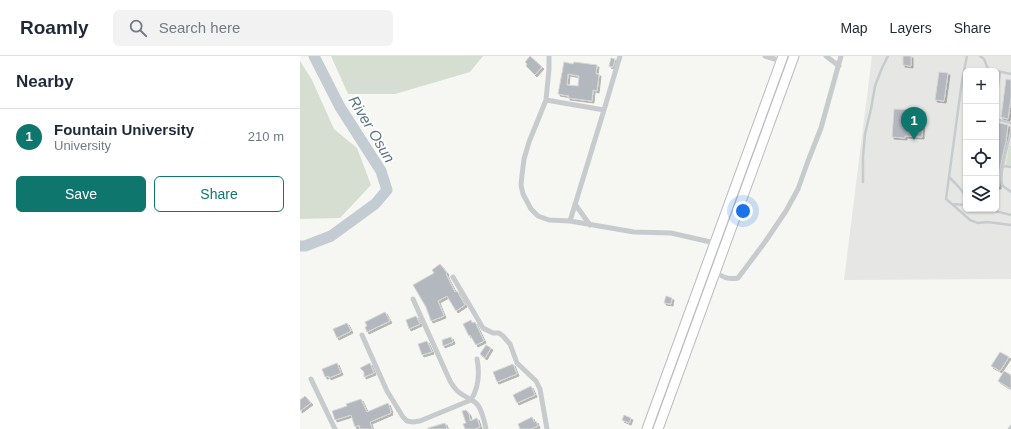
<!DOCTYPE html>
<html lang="en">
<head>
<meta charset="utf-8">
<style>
  :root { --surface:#fff; --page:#f2f2f3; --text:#1f2937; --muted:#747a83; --line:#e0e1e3; --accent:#0f766e }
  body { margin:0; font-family:Helvetica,sans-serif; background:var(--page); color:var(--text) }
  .controls { position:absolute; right:12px; top:12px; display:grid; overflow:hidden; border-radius:6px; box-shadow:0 1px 3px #0004 }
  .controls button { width:36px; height:36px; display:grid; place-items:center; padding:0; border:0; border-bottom:1px solid var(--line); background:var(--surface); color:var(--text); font:20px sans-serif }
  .you { position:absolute; left:443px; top:155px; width:14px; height:14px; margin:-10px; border:3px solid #fff; border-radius:50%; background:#1a73e8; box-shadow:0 0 0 6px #1a73e833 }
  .badge { display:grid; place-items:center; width:26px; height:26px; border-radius:50%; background:var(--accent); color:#fff; font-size:13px; font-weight:700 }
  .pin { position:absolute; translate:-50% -33px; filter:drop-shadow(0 1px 2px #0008) }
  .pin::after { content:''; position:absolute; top:21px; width:14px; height:12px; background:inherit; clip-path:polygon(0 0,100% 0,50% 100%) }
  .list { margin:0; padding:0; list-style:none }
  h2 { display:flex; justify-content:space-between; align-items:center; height:52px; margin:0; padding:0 16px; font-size:17px }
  h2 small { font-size:13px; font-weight:400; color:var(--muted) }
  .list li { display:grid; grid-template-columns:26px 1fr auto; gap:12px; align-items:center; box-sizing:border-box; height:56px; padding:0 16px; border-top:1px solid var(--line) }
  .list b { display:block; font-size:15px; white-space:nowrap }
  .list p { margin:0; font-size:13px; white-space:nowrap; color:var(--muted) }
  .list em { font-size:13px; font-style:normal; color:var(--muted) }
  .actions { display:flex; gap:8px; padding:12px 16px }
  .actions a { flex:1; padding:9px 0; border:1px solid var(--accent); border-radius:6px; text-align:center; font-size:14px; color:var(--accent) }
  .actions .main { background:var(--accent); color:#fff }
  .icon { flex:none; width:22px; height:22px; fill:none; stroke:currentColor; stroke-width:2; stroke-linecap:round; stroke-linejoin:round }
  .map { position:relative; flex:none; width:711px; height:373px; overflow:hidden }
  header { display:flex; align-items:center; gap:24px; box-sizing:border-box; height:56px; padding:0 20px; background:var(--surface); border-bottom:1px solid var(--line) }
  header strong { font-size:19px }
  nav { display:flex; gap:22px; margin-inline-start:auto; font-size:14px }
  .search { width:280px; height:36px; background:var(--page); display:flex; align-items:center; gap:10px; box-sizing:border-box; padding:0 14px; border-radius:6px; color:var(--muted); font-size:15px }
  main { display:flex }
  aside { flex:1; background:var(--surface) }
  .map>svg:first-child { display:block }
  .built { fill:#e6e7e5; fill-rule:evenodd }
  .green { fill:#d6ded2 }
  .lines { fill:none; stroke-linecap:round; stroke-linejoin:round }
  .river { stroke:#c3ccd2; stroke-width:11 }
  .building { fill:#b2b8be; stroke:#d7d7d5; fill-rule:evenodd; filter:url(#shadow) }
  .highway-casing { stroke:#b9bcbf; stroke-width:11 }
  .lane { stroke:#c8cbce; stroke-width:2.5 }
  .street { stroke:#c8cbce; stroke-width:5 }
  .highway { stroke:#fff; stroke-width:9 }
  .labels { text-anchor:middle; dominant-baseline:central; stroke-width:4; stroke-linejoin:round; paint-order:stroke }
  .water-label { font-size:15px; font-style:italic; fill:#5e7583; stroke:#fff }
</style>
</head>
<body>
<header>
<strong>Roamly</strong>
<div class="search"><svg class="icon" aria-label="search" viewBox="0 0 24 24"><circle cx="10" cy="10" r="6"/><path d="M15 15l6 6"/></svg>Search here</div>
<nav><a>Map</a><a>Layers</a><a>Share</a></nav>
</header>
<main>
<aside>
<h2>Nearby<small></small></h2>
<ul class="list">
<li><span class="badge">1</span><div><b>Fountain University</b><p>University</p></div><em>210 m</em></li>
</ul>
<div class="actions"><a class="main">Save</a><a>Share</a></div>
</aside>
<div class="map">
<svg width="711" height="373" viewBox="0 0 711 373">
  <defs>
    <filter id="shadow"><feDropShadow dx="2" dy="2" stdDeviation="0" flood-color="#0004"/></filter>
  </defs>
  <rect width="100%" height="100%" fill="#f6f6f2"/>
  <path class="built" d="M572 0H711V223L544 224ZM666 15H696V153H666Z"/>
  <path class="green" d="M31 0H183L170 16 95 38H48Z
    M0 5 12 24 34 73 57 92 71 129 40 162 0 163Z
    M709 89 711 90V110L706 109Z"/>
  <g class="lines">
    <path class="river" d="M0 190H5L31 180 75 148 87 134 81 115 40 51 14 0"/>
  </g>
  <path class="building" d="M230 0 242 11 235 19 226 10 227 8 225 6Z
    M603 0H611V10L603 9Z
    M311 2 315 3 313 11 309 10Z
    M264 6 273 8 274 6 297 9 296 18H299L297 35 293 34 292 45 268 42 269 40 258 38ZM268 18 279 20 278 30 267 29Z
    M639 16 648 17 644 45 635 44Z
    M706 23 711 24V41L708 63 701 61Z
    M594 53 623 54 622 81 605 80V82L592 81Z
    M696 66 708 69 706 85 700 112 699 131H696Z
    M140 208 147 217 146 218 155 236 157 235 165 249 156 255 147 240 138 245 144 260 131 265 126 251 113 229 134 217 132 214Z
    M366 240 372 242 371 248 364 247Z
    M85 256 90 265 67 276 65 271 67 270 65 266Z
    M116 260 120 268 109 273 106 264Z
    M171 264 172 267 175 266 184 285 176 289 170 279 169 280 163 268Z
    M47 267 51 275 37 282 33 273Z
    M151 281 153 286 143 290 142 284Z
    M127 285 132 296 122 299 118 288Z
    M186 289 191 292 185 302 180 298Z
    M700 296 709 301 700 315 691 310Z
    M37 307 41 317 29 322V320L25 321 22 313Z
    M70 307 74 317 64 321V316L60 312Z
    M213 308 217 318 197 326 193 316Z
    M704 315 711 319V333L698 325Z
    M231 330 235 339 217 347 213 339Z
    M5 340 11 347 0 355V344Z
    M61 343 67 356 88 347 91 355H90L91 357 70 366 72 373H60L59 369 55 371 51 359 35 364 32 355 47 350 46 348Z
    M166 354 169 358 170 365 177 362 180 371 175 373H165L163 368 166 367 162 355Z
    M324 359 331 362 329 367 322 364Z
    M232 361 234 366 236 365 238 370 231 373H220L218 368Z
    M145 367 147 373H128V372Z"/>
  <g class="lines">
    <g class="highway-casing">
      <path id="highway" d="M347 373 483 0
        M358 373 494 0"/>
    </g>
    <path class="lane" d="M680 0 684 3 688 13 711 18
      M696 43 700 16
      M696 63 711 67
      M711 75C709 85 697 123 703 130 705 132 709 134 711 136
      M703 110 711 111
      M649 121 657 129 666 140
      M563 126V101L565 78 571 53 575 30 582 12 588 0
      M652 148 670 164 678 167 687 166 711 169
      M666 149 652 148 646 143 662 25 667 0
      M687 153 711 159
      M709 373 711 370"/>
    <path class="street" d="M249 0V13L246 44 229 86 224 103 222 119 221 129 223 138 231 153 238 160 249 164 270 165 334 176 371 177 415 187
      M465 0 481 5
      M526 0 539 10
      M246 44 304 54
      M275 148 290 169
      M270 165 304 54 320 0
      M415 216C423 221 428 224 438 222L465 186 486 155 498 133 508 105 521 72 541 0
      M153 221 183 272 193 277H199L203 280 210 288 217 307 236 325 240 333 247 373
      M113 243 150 325C155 334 159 337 168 342 170 344 174 345 176 347 181 351 185 367 186 373
      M62 279 87 335 103 361 107 365 113 366 120 365 171 344C179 331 180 318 177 303
      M11 323 35 373"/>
    <use href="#highway" class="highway"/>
  </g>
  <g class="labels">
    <g class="water-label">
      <text transform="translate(72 73) rotate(59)">River Osun</text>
    </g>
  </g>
</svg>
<div class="controls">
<button>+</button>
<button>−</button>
<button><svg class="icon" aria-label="locate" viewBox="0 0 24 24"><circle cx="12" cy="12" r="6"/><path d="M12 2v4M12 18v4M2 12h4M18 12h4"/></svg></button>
<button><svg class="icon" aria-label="layers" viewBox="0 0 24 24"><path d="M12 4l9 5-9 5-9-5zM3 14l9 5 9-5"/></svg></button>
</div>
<div class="you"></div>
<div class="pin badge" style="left:614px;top:84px">1</div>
</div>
</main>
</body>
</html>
